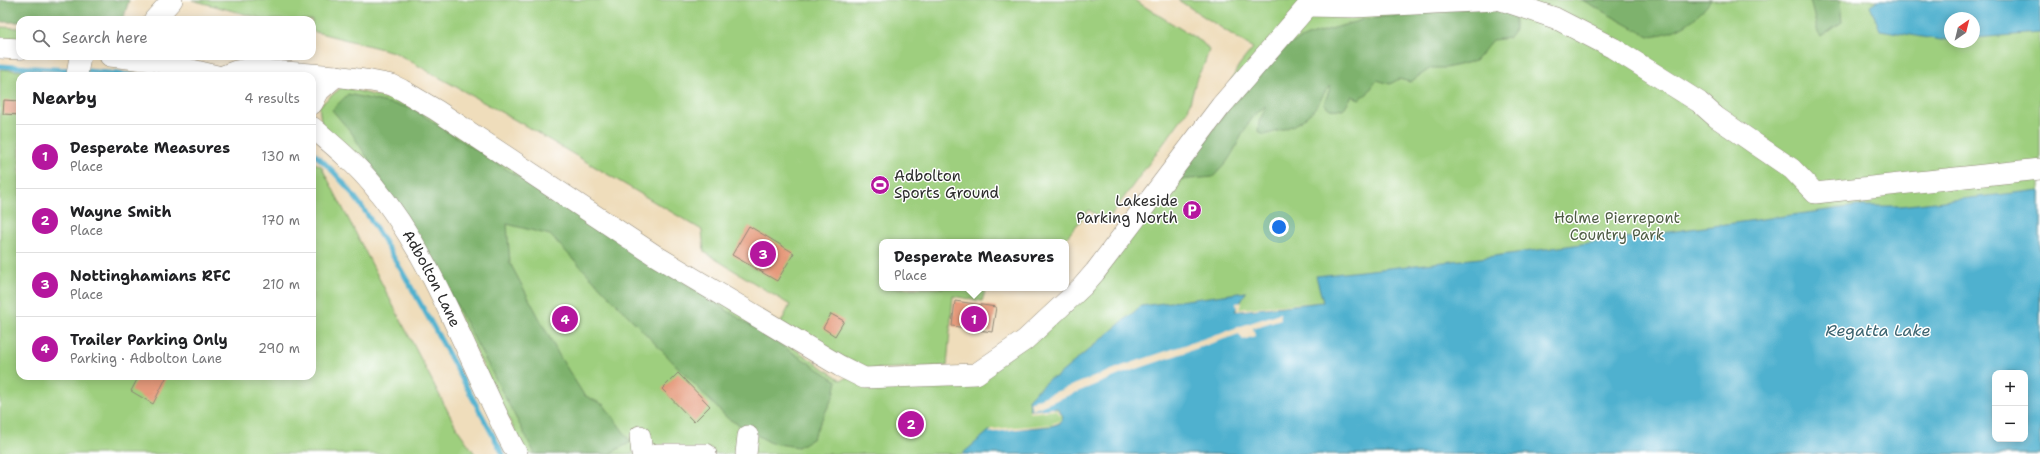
<!DOCTYPE html>
<html lang="en">
<head>
<meta charset="utf-8">
<style>
  :root { --surface:#fff; --page:#f2f2f2; --text:#202124; --muted:#757577; --line:#e0e0e0; --accent:#b5179e }
  body { margin:0; font-family:"Shantell Sans",sans-serif; background:var(--page); color:var(--text) }
  .controls { position:absolute; right:12px; bottom:12px; display:grid; overflow:hidden; border-radius:8px; box-shadow:0 2px 10px #0003 }
  .controls button { width:36px; height:36px; display:grid; place-items:center; padding:0; border:0; border-bottom:1px solid var(--line); background:var(--surface); color:var(--text); font:20px sans-serif }
  .compass { position:absolute; left:1944px; top:12px; width:36px; height:36px; border-radius:50%; background:var(--surface); box-shadow:0 2px 10px #0003; rotate:35deg }
  .you { position:absolute; left:1279px; top:227px; width:14px; height:14px; margin:-10px; border:3px solid #fff; border-radius:50%; background:#1a73e8; box-shadow:0 0 0 6px #1a73e833 }
  .badge { display:grid; place-items:center; width:26px; height:26px; border-radius:50%; background:var(--accent); color:#fff; font-size:13px; font-weight:700 }
  .pin { position:absolute; translate:-50% -50%; border:2px solid #fff; box-shadow:0 1px 4px #0006 }
  .popup { position:absolute; left:879px; top:239px; width:190px; height:52px; box-sizing:border-box; display:grid; place-content:center; border-radius:8px; background:var(--surface); filter:drop-shadow(0 1px 3px #0005); font-size:13px; white-space:nowrap; color:var(--muted) }
  .popup b { font-size:15px; color:var(--text) }
  .popup::after { content:''; position:absolute; left:50%; top:100%; margin-left:-8px; border:8px solid transparent; border-top-color:var(--surface) }
  .list { margin:0; padding:0; list-style:none }
  h2 { display:flex; justify-content:space-between; align-items:center; height:52px; margin:0; padding:0 16px; font-size:17px }
  h2 small { font-size:13px; font-weight:400; color:var(--muted) }
  .list li { display:grid; grid-template-columns:26px 1fr auto; gap:12px; align-items:center; box-sizing:border-box; height:64px; padding:0 16px; border-top:1px solid var(--line) }
  .list b { display:block; font-size:15px; white-space:nowrap }
  .list p { margin:0; font-size:13px; white-space:nowrap; color:var(--muted) }
  .list em { font-size:13px; font-style:normal; color:var(--muted) }
  .icon { flex:none; width:22px; height:22px; fill:none; stroke:currentColor; stroke-width:2; stroke-linecap:round; stroke-linejoin:round }
  .map { position:relative; flex:none; width:2040px; height:454px; overflow:hidden }
  .search { position:absolute; background:var(--surface); box-shadow:0 2px 10px #0003; left:16px; top:16px; width:300px; height:44px; display:flex; align-items:center; gap:10px; box-sizing:border-box; padding:0 14px; border-radius:12px; color:var(--muted); font-size:15px }
  .panel { position:absolute; background:var(--surface); box-shadow:0 2px 10px #0003; left:16px; top:72px; width:300px; height:308px; border-radius:12px }
  .map>svg:first-child { display:block }
  .green { fill:#9ecf7e; stroke:#647d54; fill-rule:evenodd }
  .forest { fill:#7eb26d; stroke:#546e4c }
  .water { fill:#50b1cf; stroke:#3e6e7d; fill-rule:evenodd }
  .pier { fill:#efddbb }
  .lines { fill:none; stroke-linecap:round; stroke-linejoin:round }
  .stream { stroke:#50b1cf; stroke-width:5 }
  .building { fill:#e59a7c }
  .minor-casing { stroke:#8d8473; stroke-width:22 }
  .minor { stroke:#fff; stroke-width:21 }
  .labels { text-anchor:middle; dominant-baseline:central; stroke-width:3; stroke-linejoin:round; paint-order:stroke }
  .poi-label { font-size:15px; fill:#2b2b2b; stroke:#fff; text-anchor:start }
  .park-label { font-size:15px; fill:#4e5c44; stroke:#fff }
  .street-label { font-size:15px; fill:#2b2b2b; stroke:#fff }
  .water-label { font-size:16px; font-style:italic; fill:#3a616d; stroke:#fff }
</style>
</head>
<body>
<div class="map">
<svg width="2040" height="454" viewBox="0 0 2040 454">
  <rect width="100%" height="100%" fill="#fff"/>
  <filter id="ink" filterUnits="userSpaceOnUse"><feTurbulence type="fractalNoise" baseFrequency=".025" numOctaves="2"/><feDisplacementMap in="SourceGraphic" scale="8" xChannelSelector="R" yChannelSelector="G"/><feConvolveMatrix kernelMatrix="1 2 1 2 8 2 1 2 1" color-interpolation-filters="sRGB"/></filter>
  <filter id="wash" filterUnits="userSpaceOnUse"><feTurbulence type="fractalNoise" baseFrequency=".012" numOctaves="4" result="noise"/><feDisplacementMap in="SourceGraphic" scale="16" xChannelSelector="R" yChannelSelector="G"/><feGaussianBlur stdDeviation="0.9" result="paint"/><feColorMatrix in="noise" values="0 0 0 0 0 0 0 0 0 0 0 0 0 0 0 0 0 1.4 0 .05"/><feComposite in="paint" operator="in"/></filter>
  <g filter="url(#wash)">
    <rect width="100%" height="100%" fill="#efddbb"/>
    <path class="green" d="M192 0H1134L1202 42 1209 50 1204 65 1197 77 1188 110 1106 222 1089 210 1063 242H882V288H986L982 301 953 296 947 366 872 369 817 348 779 326 790 305 704 252 702 230 524 125 394 52 312 31V20H267Z
      M1178 0H2040V454H526L439 275 321 122 319 106 342 87 400 102 438 120 780 339 841 380 853 375 985 376 1191 162 1239 65 1253 48ZM1950 18H1974V42H1950ZM1995 373H2025V439H1995Z
      M0 27 20 28V43L0 42Z
      M0 69 79 76H20V376H312V162L321 166 456 427 475 454H0Z"/>
    <path class="forest" d="M0 0H129L123 20H20V22H0Z
      M1582 0H1711C1697 21 1674 35 1648 36Z
      M1810 0H1840L1842 22 1821 37 1818 33Z
      M1486 6 1504 10 1515 17V30L1509 38 1493 40 1475 61 1446 68H1431L1410 82 1399 79 1390 84 1377 80 1367 94 1359 99 1352 96 1343 110 1330 109 1324 104 1331 85C1324 91 1322 98 1317 105 1303 125 1285 129 1264 135L1258 132 1259 122 1266 106C1245 119 1240 144 1226 163 1222 168 1217 172 1213 177L1178 180 1227 111 1290 44 1310 35 1365 19Z
      M348 94 411 108 837 381 834 395 812 439 798 447 771 443 727 418 550 235 507 224 510 263 560 357 584 395 604 405 631 442 609 454H535L437 268 351 132 332 110Z"/>
    <path class="water" d="M1878 0H2040V33L1974 38V18H1950V39L1941 40 1880 30 1870 5Z
      M2040 190V454H962L989 431 1051 426 1060 423 1063 416 1057 408 1030 411 1029 398 1049 379 1056 377 1141 306 1246 292 1235 311 1323 302 1316 276 1480 258 1857 206H1900ZM1995 373H2025V439H1995Z"/>
    <path class="pier" d="M1319 301 1237 311 1236 303 1242 302 1239 309Z
      M1280 313 1281 319 1253 328 1255 336 1243 340 1239 334 1122 374 1032 410 1030 402 1122 366Z
      M1053 408 1059 411 1061 416 1056 410 1030 413 1028 411Z
      M1061 417 1059 422 1055 424 989 433 992 429 1051 424 1059 421Z"/>
    <g class="lines">
      <path class="stream" d="M0 66 70 70
        M87 71 140 76
        M312 152C351 183 375 226 400 268 436 329 469 392 503 454"/>
    </g>
    <g id="blocks">
      <path class="building" d="M4 100 20 101V115L3 114Z
        M749 226 794 253 777 281 732 255Z
        M955 301 996 307 992 332 952 326Z
        M831 314 844 321 835 336 823 328Z
        M678 373 710 406 694 422 662 389Z
        M139 376H167L153 404 131 391Z"/>
    </g>
  </g>
  <g filter="url(#ink)">
    <use href="#blocks" fill-opacity="0" stroke="#8d8473" stroke-width="1"/>
    <g class="lines">
      <g class="minor-casing">
        <g id="minor">
          <path d="M1501 0 1555 18 1613 48 1699 102 1716 117 1792 169 1815 193 2040 169"/>
          <path d="M1308 6 1354 7 1496 0"/>
          <path d="M154 20 172 0"/>
          <path d="M0 48 20 49"/>
          <path d="M110 56 154 61 217 76"/>
          <path d="M77 75 80 56"/>
          <path d="M223 76 236 71 247 69 336 76 371 81 392 85 402 90 436 110 656 256 840 366 864 378 976 374 1025 340 1082 287 1095 272 1221 106 1313 0"/>
          <path d="M312 104 319 91 336 76"/>
          <path id="s1" d="M312 127C333 145 355 163 373 185 438 264 469 365 517 454"/>
          <path d="M640 436 642 454"/>
          <path d="M657 454H706"/>
          <path d="M746 454 748 436"/>
        </g>
      </g>
      <use href="#minor" class="minor"/>
    </g>
  </g>
  <defs>
    <g id="stadium-disc" transform="scale(1)"><circle r="9.5" fill="#b5179e" stroke="#fff"/><path d="M0-5a6.5 5 0 1 0 0 10a6.5 5 0 1 0 0-10ZM-3.5-1.8h7v3.6h-7Z" fill="#fff"/></g>
    <g id="parking-disc" transform="scale(1)"><circle r="9.5" fill="#b5179e" stroke="#fff"/><path d="M-3.5-5.5H1a3.5 3.5 0 0 1 0 7H-1V5.5H-3.5ZM-1-3.4V-.6H.8a1.4 1.4 0 0 0 0-2.8Z" fill="#fff"/></g>
  </defs>
  <g fill-rule="evenodd">
    <use href="#stadium-disc" x="880" y="185"/>
    <use href="#parking-disc" x="1192" y="210"/>
  </g>
  <g class="labels">
    <g class="poi-label">
      <text x="894" y="176">Adbolton<tspan x="894" dy="17">Sports Ground</tspan></text>
      <text x="1178" y="201" text-anchor="end">Lakeside<tspan x="1178" dy="17">Parking North</tspan></text>
    </g>
    <g class="park-label">
      <text x="1617" y="218">Holme Pierrepont<tspan x="1617" dy="17">Country Park</tspan></text>
    </g>
    <g class="street-label">
      <text stroke="none"><textPath href="#s1" startOffset="195">Adbolton Lane</textPath></text>
    </g>
    <g class="water-label">
      <text x="1878" y="330">Regatta Lake</text>
    </g>
  </g>
</svg>
<div class="controls">
<button>+</button>
<button>−</button>
</div>
<svg class="compass" viewBox="-18 -18 36 36"><path d="M0-13l5 13h-10z" fill="#e53935"/><path d="M0 13l5-13h-10z" fill="#757577"/></svg>
<div class="you"></div>
<div class="pin badge" style="left:974px;top:319px">1</div>
<div class="popup"><b>Desperate Measures</b>Place</div>
<div class="pin badge" style="left:911px;top:424px">2</div>
<div class="pin badge" style="left:763px;top:254px">3</div>
<div class="pin badge" style="left:565px;top:319px">4</div>
<div class="search"><svg class="icon" aria-label="search" viewBox="0 0 24 24"><circle cx="10" cy="10" r="6"/><path d="M15 15l6 6"/></svg>Search here</div>
<section class="panel">
<h2>Nearby<small>4 results</small></h2>
<ul class="list">
<li><span class="badge">1</span><div><b>Desperate Measures</b><p>Place</p></div><em>130 m</em></li>
<li><span class="badge">2</span><div><b>Wayne Smith</b><p>Place</p></div><em>170 m</em></li>
<li><span class="badge">3</span><div><b>Nottinghamians RFC</b><p>Place</p></div><em>210 m</em></li>
<li><span class="badge">4</span><div><b>Trailer Parking Only</b><p>Parking · Adbolton Lane</p></div><em>290 m</em></li>
</ul>
</section>
</div>
</body>
</html>
